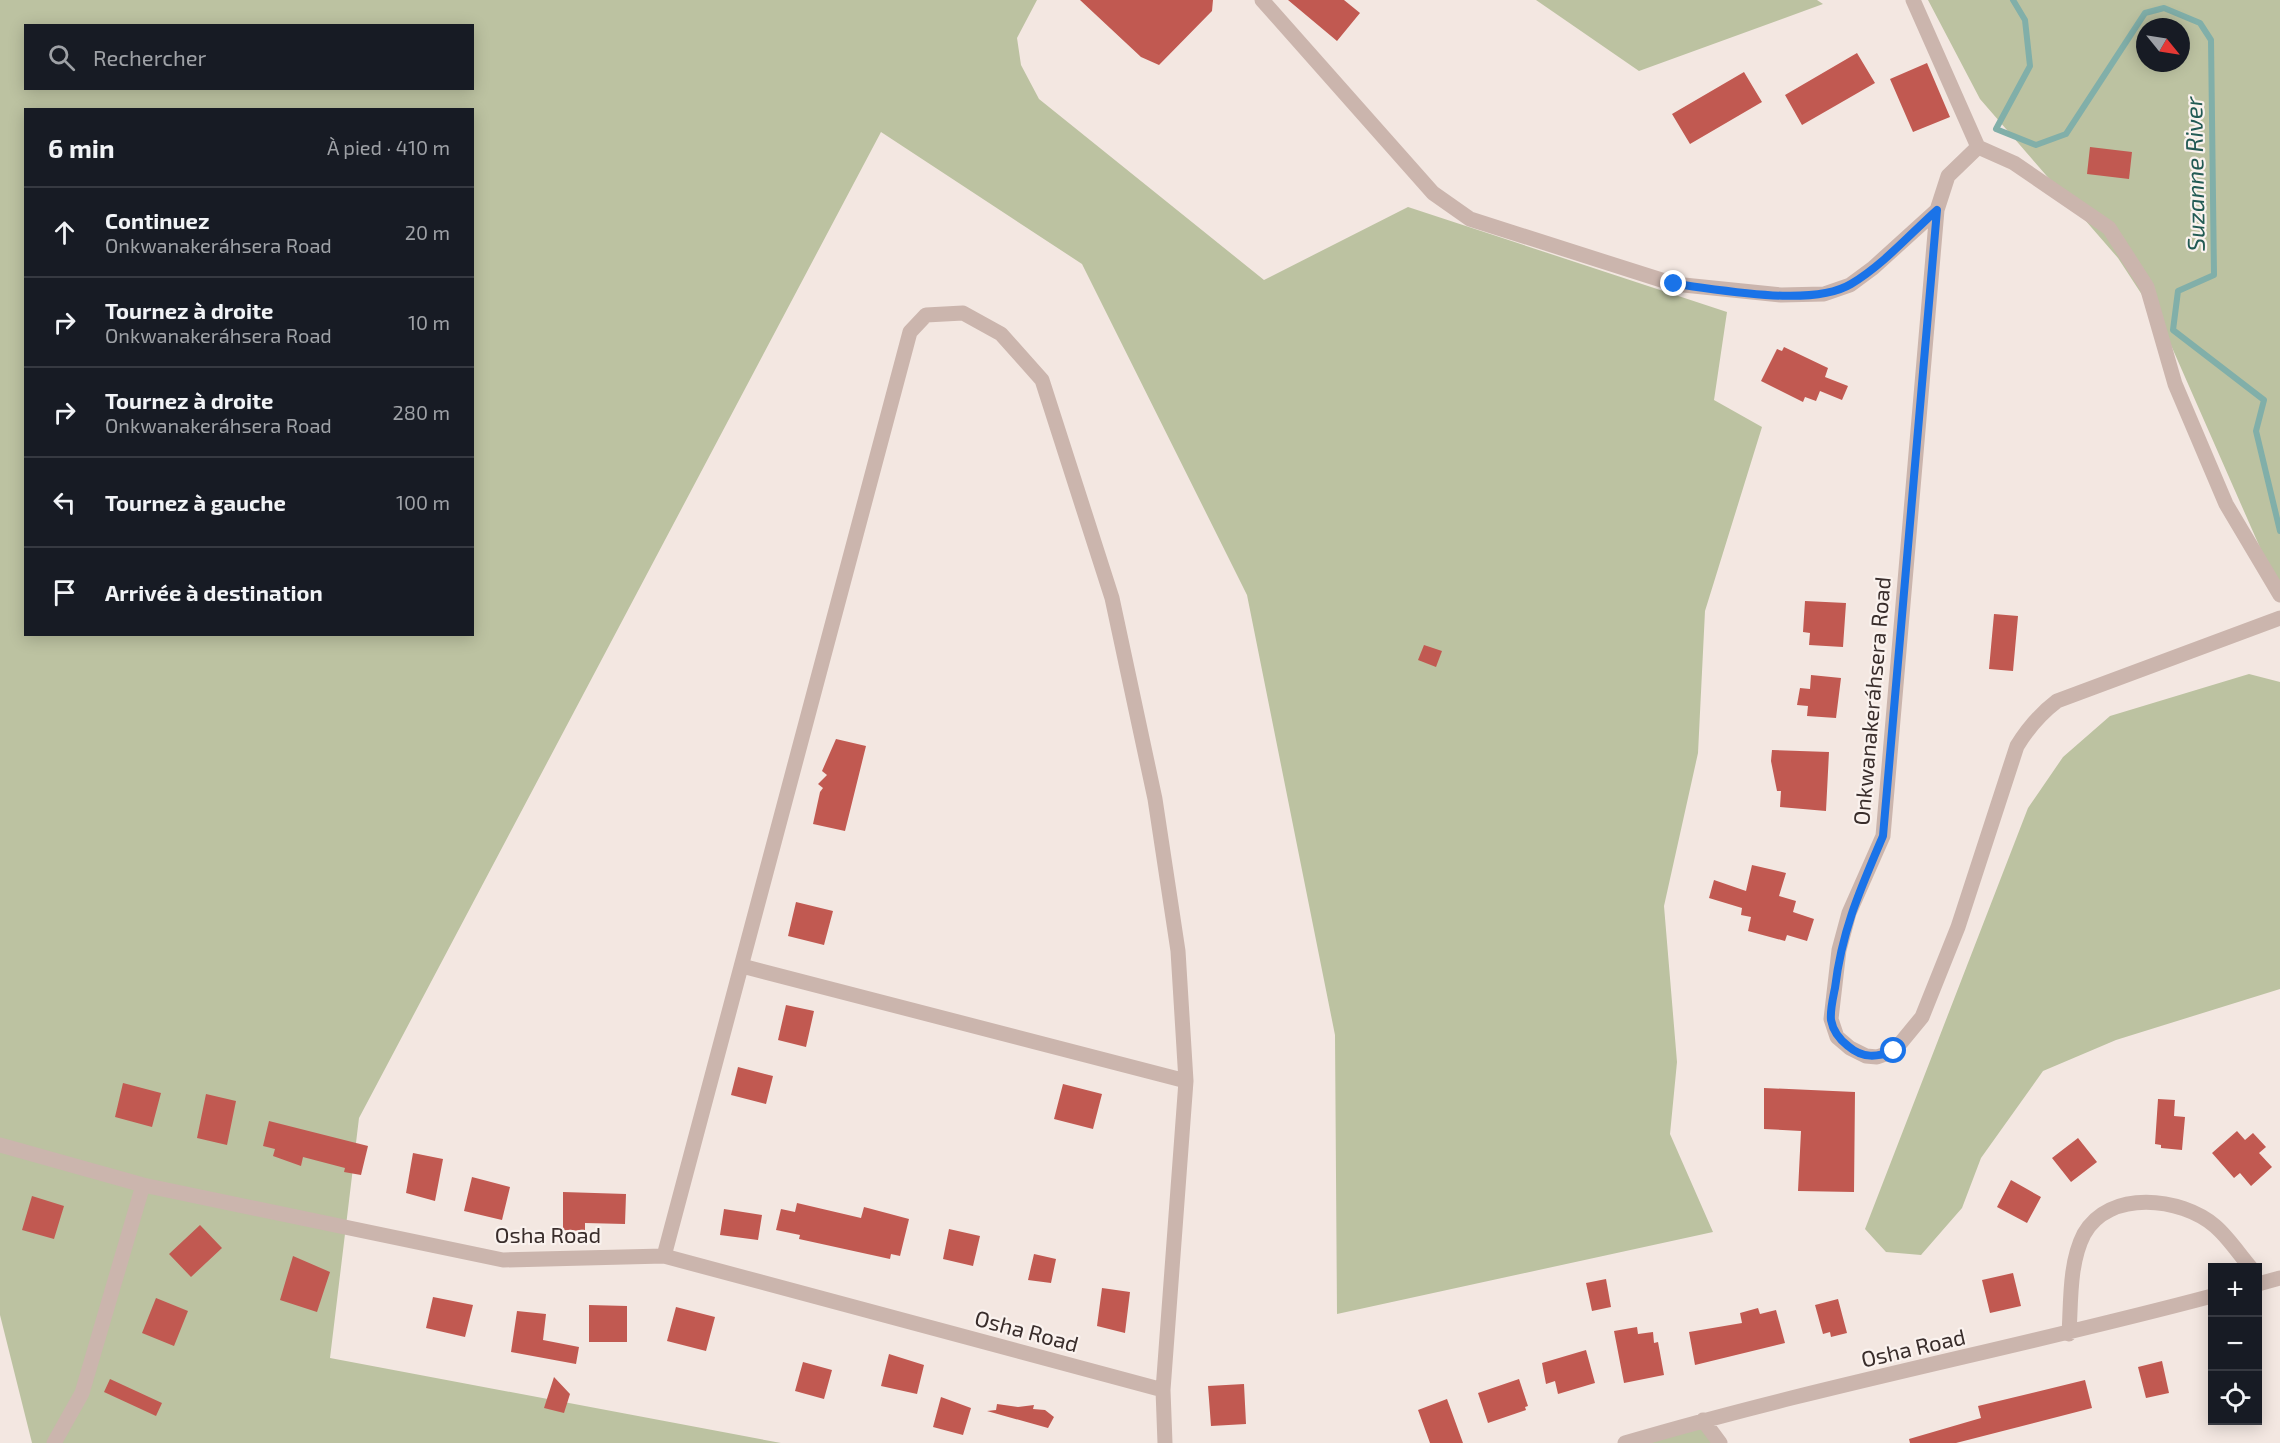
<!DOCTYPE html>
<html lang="fr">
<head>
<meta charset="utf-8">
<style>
  :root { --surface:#171b24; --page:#20242c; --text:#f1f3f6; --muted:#9ea1a6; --line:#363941 }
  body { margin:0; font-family:"Exo 2",sans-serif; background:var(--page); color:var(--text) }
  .controls { position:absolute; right:18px; bottom:18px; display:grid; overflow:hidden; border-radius:0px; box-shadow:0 3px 15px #0003 }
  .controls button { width:54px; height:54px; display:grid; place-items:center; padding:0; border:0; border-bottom:2px solid var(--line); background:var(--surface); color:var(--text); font:30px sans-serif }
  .compass { position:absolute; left:2136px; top:18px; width:54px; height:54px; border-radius:50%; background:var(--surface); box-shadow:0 3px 15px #0003; rotate:120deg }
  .stop { position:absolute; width:18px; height:18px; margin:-14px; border:4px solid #1a73e8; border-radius:50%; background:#fff }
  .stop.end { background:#1a73e8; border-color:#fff; box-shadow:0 2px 6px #0008 }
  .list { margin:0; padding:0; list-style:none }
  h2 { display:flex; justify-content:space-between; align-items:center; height:78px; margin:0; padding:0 24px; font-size:26px }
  h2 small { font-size:20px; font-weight:400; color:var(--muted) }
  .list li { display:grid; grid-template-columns:39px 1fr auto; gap:18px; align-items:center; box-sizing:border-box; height:90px; padding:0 24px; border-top:2px solid var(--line) }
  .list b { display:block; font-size:22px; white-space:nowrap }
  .list p { margin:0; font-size:20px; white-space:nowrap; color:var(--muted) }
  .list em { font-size:20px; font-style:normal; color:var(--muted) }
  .icon { flex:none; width:33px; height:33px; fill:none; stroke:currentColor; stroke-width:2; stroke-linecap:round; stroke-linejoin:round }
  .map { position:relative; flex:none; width:2280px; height:1443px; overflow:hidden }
  .search { position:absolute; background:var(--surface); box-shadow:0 3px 15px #0003; left:24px; top:24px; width:450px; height:66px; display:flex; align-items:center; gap:15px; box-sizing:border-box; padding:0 21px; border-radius:0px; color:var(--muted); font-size:22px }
  .panel { position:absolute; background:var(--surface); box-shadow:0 3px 15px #0003; left:24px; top:108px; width:450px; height:528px; border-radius:0px }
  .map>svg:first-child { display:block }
  .green { fill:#bcc2a1; fill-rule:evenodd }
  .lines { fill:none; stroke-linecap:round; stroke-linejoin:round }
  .stream { stroke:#81afa9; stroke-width:6 }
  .building { fill:#c15951 }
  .minor { stroke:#cbb5ad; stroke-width:15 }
  .route { stroke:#1a73e8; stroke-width:8 }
  .labels { text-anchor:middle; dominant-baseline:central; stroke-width:4.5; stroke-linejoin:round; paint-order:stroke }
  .street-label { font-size:22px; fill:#392d2b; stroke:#faf2ee }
  .water-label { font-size:24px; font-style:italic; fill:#225a54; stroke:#faf2ee }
</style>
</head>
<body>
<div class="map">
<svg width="2280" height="1443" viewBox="0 0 2280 1443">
  <rect width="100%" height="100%" fill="#f3e7e1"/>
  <path class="green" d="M0 0H1037L1017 38 1021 65 1039 99 1264 280 1408 207 1727 312 1714 400 1762 427 1705 611 1698 753 1664 906 1677 1062 1670 1134 1713 1232 1337 1314 1335 1035 1247 595 1082 264 881 132 359 1118 330 1358 781 1443H32L0 1315ZM26 26H472V88H26ZM26 110H472V634H26Z
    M1536 0H1817L1823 4 1639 71Z
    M1928 0H2280V593L2163 327 2118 258 1980 99ZM2145 27H2181V63H2145Z
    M2249 674 2280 682V989L2116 1040 2043 1071 1981 1158 1962 1208 1921 1255 1886 1252 1865 1229 2028 808 2063 757 2110 716Z
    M1703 1420 1720 1443H1625Z"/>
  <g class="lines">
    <path class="stream" d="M2013 0 2025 20 2030 66 1996 129 2036 145 2066 134 2145 13 2164 8 2200 23 2211 40 2214 275 2178 291 2173 330 2264 400 2256 431 2280 531"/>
  </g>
  <path class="building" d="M1080 0H1213L1212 11 1159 65 1141 57Z
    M1288 0H1344L1360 13 1337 41Z
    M1857 53 1875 83 1802 125 1785 95Z
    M1927 63 1950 117 1913 132 1890 79Z
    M1744 72 1762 102 1690 144 1672 114Z
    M2090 147 2132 152 2129 179 2087 174Z
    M1784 347 1828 368 1825 377 1848 386 1842 400 1820 391 1816 401 1805 397 1803 402 1761 381 1777 349 1782 351Z
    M1805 601 1846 603 1843 647 1809 645 1810 633 1803 632Z
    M1994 614 2018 616 2013 671 1989 669Z
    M1424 645 1442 651 1436 667 1418 660Z
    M1811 675 1841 678 1836 718 1807 716 1808 706 1797 705 1800 688 1810 689Z
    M836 739 866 746 845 831 813 824 820 792 823 788 818 784 827 775 822 771Z
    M1772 750 1829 752 1826 811 1780 807 1781 791H1777L1771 761Z
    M1752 865 1786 873 1779 896 1796 901 1793 912 1814 919 1807 941 1787 935 1785 941 1748 931 1751 917 1741 915 1742 908 1709 898 1714 880 1746 891Z
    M796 902 833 911 824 945 788 936Z
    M786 1005 814 1011 806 1047 778 1040Z
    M738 1067 773 1076 766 1104 731 1095Z
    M123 1083 161 1093 152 1127 115 1117Z
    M1063 1084 1102 1094 1093 1129 1054 1119Z
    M1764 1088 1855 1092 1854 1192 1798 1191 1801 1131 1764 1129Z
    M206 1094 236 1101 227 1145 197 1138Z
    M2158 1099 2175 1100 2174 1116 2185 1117 2182 1150 2161 1148V1145L2155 1144Z
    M269 1121 368 1146 361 1175 344 1172 345 1168 303 1157 301 1166 273 1156 275 1149 263 1146Z
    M2237 1131 2245 1140 2253 1133 2266 1147 2259 1153 2272 1167 2251 1186 2240 1173 2234 1178 2212 1153Z
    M2078 1138 2097 1162 2071 1182 2052 1158Z
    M413 1153 443 1159 435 1201 406 1193Z
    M472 1177 510 1187 502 1220 464 1211Z
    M2011 1180 2041 1197 2027 1223 1997 1207Z
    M563 1192 626 1194 625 1224 585 1223V1231L563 1230Z
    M32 1196 64 1206 54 1239 22 1230Z
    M797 1203 861 1218 864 1207 909 1219 900 1256 891 1254 890 1259 799 1239 800 1235 776 1230 781 1209 795 1212Z
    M724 1209 762 1215 758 1240 720 1235Z
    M200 1225 222 1248 191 1277 169 1254Z
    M949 1229 980 1236 973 1266 943 1259Z
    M1034 1254 1056 1259 1051 1283 1028 1280Z
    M293 1256 330 1272 317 1312 280 1300Z
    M2013 1273 2021 1306 1990 1313 1982 1280Z
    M1606 1279 1611 1307 1592 1311 1586 1283Z
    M1102 1288 1130 1292 1125 1333 1097 1326Z
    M433 1297 473 1305 465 1337 426 1328Z
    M156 1298 188 1311 174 1346 142 1333Z
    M1838 1299 1847 1333 1831 1337 1830 1332 1823 1334 1815 1305Z
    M589 1305 627 1306V1342H589Z
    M676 1307 715 1317 706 1351 667 1341Z
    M1758 1308 1760 1314 1776 1310 1785 1343 1695 1365 1689 1332 1742 1323 1740 1313Z
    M517 1311 546 1314 543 1340 579 1347 576 1364 511 1352Z
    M1637 1327 1638 1334 1653 1332 1654 1343 1658 1342 1664 1375 1624 1383 1614 1331Z
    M1586 1350 1595 1383 1558 1394 1555 1381 1546 1384 1542 1363Z
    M889 1354 924 1365 917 1394 881 1386Z
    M2162 1361 2169 1393 2146 1398 2138 1367Z
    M803 1362 832 1370 824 1399 795 1391Z
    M554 1377 570 1394 564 1413 544 1408Z
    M110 1379 162 1403 156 1416 104 1392Z
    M1519 1379 1528 1406 1525 1407 1526 1410 1488 1423 1478 1393Z
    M2085 1380 2092 1408 1956 1443H1910L1909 1439 1981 1418 1978 1406Z
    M1244 1384 1246 1424 1211 1426 1208 1386Z
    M941 1397 971 1408 963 1435 933 1427Z
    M1447 1399 1463 1443H1430L1418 1410Z
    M997 1404 1018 1407 1034 1405 1033 1409 1045 1410 1054 1417 1048 1428 987 1411 996 1410Z"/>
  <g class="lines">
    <path class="minor" d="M1262 0 1433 193 1470 219 1674 284 1781 295 1824 294 1850 285 1873 268 1937 210
      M1913 0 1978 147
      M2280 595 2226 504 2175 384 2147 287 2109 228 2014 163 1978 147 1948 176 1937 210 1883 836 1849 913 1839 950 1831 1019 1837 1037 1850 1048 1866 1056 1877 1057 1894 1051 1922 1017 1958 927 2017 746C2028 728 2040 714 2057 701L2280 618
      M742 966 1186 1081
      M0 1145 143 1185
      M664 1256 910 332 926 315 963 313 1001 334 1042 380 1112 598 1155 799 1178 951 1186 1081 1163 1390
      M2258 1284 2280 1278
      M2069 1334C2071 1302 2069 1263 2084 1234 2109 1189 2181 1197 2215 1226 2228 1237 2239 1254 2251 1268
      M1703 1420 1720 1443
      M54 1443 82 1393 143 1185 503 1260 664 1256 1163 1390 1165 1443
      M1625 1443C1818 1386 2017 1348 2212 1296"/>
  </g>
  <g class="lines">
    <path class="route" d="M1674 284C1720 289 1811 308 1851 284 1883 265 1910 234 1937 210L1883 836C1860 890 1842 930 1835 988 1833 998 1830 1010 1831 1020 1833 1031 1839 1039 1848 1046 1863 1059 1877 1057 1894 1051"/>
  </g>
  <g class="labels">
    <g class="street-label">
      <text transform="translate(1871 701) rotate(-85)">Onkwanakeráhsera Road</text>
      <text x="548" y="1234">Osha Road</text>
      <text transform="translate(1027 1330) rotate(15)">Osha Road</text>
      <text transform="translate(1913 1347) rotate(-13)">Osha Road</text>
    </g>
    <g class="water-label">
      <text transform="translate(2194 174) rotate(-91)">Suzanne River</text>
    </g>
  </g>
</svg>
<div class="controls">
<button>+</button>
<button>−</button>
<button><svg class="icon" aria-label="locate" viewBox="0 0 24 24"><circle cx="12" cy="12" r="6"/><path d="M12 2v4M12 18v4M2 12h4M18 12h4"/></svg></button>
</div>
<svg class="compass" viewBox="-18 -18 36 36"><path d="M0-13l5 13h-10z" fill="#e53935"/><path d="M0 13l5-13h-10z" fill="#9ea1a6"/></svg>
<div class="stop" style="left:1894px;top:1051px"></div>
<div class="stop end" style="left:1674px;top:284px"></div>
<div class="search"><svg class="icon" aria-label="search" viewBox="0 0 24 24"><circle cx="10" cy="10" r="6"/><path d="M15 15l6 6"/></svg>Rechercher</div>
<section class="panel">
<h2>6 min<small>À pied · 410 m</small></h2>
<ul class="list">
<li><svg class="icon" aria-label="ahead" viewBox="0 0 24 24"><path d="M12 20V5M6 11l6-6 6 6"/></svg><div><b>Continuez</b><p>Onkwanakeráhsera Road</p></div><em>20 m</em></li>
<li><svg class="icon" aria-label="right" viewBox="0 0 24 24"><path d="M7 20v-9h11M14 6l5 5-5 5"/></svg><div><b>Tournez à droite</b><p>Onkwanakeráhsera Road</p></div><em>10 m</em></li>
<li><svg class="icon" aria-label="right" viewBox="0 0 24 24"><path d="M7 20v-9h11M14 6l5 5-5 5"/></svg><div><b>Tournez à droite</b><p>Onkwanakeráhsera Road</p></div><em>280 m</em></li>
<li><svg class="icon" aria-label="left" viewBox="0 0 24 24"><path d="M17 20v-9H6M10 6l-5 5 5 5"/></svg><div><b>Tournez à gauche</b></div><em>100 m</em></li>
<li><svg class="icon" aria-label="arrive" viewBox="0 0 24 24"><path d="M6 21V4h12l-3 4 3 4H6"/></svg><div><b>Arrivée à destination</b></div></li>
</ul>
</section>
</div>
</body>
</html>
